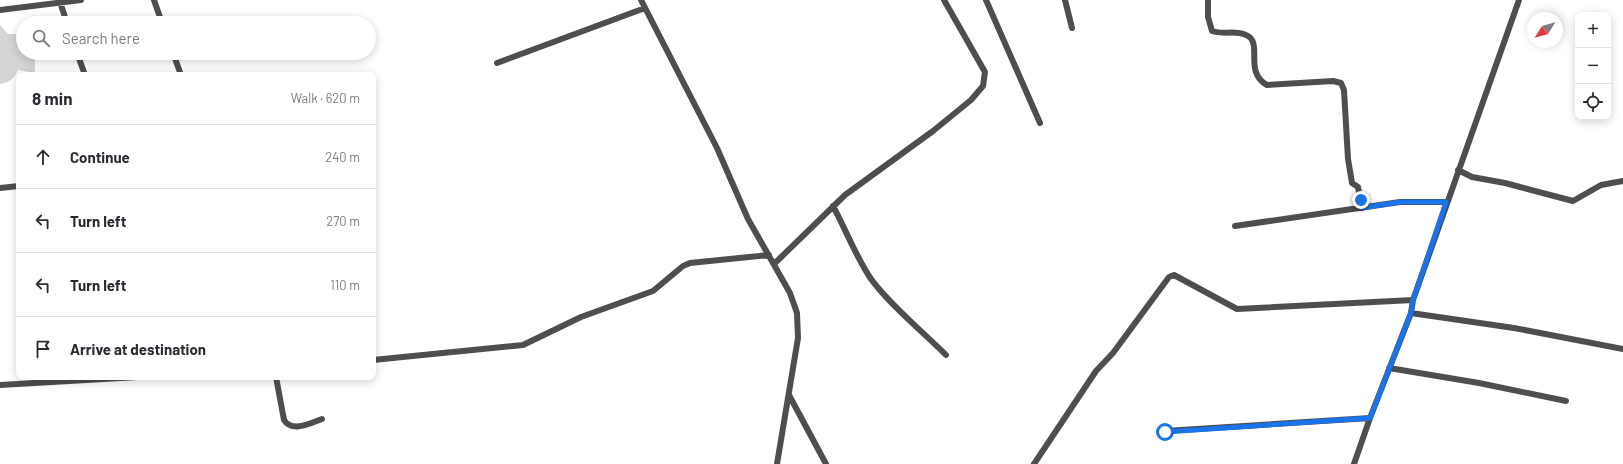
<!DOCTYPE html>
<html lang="en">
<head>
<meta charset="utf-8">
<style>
  :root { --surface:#fff; --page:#f7f7f7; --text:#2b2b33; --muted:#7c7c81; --line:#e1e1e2 }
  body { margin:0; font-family:Barlow,sans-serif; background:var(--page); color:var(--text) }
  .controls { position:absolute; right:12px; top:12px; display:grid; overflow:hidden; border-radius:8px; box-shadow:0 2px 10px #0003 }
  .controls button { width:36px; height:36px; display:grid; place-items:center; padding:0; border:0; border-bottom:1px solid var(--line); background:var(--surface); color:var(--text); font:20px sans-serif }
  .compass { position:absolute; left:1527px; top:12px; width:36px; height:36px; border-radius:50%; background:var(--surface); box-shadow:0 2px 10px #0003; rotate:233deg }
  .stop { position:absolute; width:12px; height:12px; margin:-9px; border:3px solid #1a73e8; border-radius:50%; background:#fff }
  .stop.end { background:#1a73e8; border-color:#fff; box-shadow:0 1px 4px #0008 }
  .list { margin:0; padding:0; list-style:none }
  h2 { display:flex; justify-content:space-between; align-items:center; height:52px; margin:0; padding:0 16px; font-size:17px }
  h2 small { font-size:13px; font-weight:400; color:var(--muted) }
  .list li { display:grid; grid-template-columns:26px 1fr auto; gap:12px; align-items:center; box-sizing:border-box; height:64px; padding:0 16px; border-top:1px solid var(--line) }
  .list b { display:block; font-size:15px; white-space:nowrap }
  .list em { font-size:13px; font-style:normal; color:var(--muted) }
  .icon { flex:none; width:22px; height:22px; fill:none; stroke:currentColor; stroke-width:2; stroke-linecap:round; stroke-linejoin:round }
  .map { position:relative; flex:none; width:1623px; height:464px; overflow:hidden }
  .search { position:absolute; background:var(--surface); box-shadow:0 2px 10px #0003; left:16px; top:16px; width:360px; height:44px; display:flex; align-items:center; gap:10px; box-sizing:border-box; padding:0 14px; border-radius:22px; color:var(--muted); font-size:15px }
  .panel { position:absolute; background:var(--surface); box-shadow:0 2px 10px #0003; left:16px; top:72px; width:360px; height:308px; border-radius:8px }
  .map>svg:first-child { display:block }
  .green { fill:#d5d5d5 }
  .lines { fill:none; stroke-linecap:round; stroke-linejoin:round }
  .minor { stroke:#4e4e4e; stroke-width:6 }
  .route { stroke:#1a73e8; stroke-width:5 }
</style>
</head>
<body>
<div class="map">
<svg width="1623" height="464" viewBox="0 0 1623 464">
  <rect width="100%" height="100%" fill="#fff"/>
  <path class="green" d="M0 25 8 34H23V53H35V73L18 70C15 78 8 83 0 84Z"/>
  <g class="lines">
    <path class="minor" d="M154 0 162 23
      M641 0 717 148 748 219 790 293 797 313 798 338 777 464
      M986 0 1040 123
      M1065 0 1072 28
      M1208 0V17L1212 31C1224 35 1235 30 1246 35 1264 42 1243 72 1267 85L1333 81 1341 83 1344 90 1348 159 1352 183 1358 187 1362 208
      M60 2 67 23
      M0 10 81 0
      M77 53 85 75
      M173 53 181 75
      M497 63 645 8
      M1458 170 1472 177 1505 183 1573 201 1601 185 1623 181
      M0 188 19 186
      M833 206C846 230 856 257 871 279 890 305 923 332 946 355
      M1235 226 1400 202H1446
      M774 264 845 195 933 131 971 100 983 86 985 72 944 0
      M1411 313 1514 328 1623 349
      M373 360 523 345 581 317 653 291 683 266 690 263 769 255
      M1389 368 1479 383 1566 401
      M276 377 284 420C292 433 311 423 322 419
      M0 385 138 377
      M789 395 826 464
      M1165 431 1370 418
      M1034 464 1096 371 1113 353 1169 277 1174 275 1237 309 1413 300
      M1354 464 1370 418 1411 313 1413 300 1519 0"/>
  </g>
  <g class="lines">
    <path class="route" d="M1165 432 1370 418 1411 312 1413 300 1446 202H1400L1362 208 1361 200"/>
  </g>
</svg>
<div class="controls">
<button>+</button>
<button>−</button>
<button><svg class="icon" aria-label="locate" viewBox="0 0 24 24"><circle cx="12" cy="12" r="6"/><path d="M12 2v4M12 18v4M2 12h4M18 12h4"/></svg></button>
</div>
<svg class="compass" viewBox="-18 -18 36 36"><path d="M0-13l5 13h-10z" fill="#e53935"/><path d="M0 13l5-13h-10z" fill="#7c7c81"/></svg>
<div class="stop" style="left:1165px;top:432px"></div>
<div class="stop end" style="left:1361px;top:200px"></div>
<div class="search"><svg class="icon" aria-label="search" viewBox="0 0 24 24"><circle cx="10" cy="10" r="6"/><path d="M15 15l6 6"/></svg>Search here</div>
<section class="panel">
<h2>8 min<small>Walk · 620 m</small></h2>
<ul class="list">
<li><svg class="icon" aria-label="ahead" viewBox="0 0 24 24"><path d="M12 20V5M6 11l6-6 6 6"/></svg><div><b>Continue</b></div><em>240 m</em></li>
<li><svg class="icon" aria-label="left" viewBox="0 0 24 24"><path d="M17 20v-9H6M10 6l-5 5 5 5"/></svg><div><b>Turn left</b></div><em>270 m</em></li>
<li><svg class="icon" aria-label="left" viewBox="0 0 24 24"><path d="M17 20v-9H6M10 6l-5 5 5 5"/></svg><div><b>Turn left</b></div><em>110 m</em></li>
<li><svg class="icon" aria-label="arrive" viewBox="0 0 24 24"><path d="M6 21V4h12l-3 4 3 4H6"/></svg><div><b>Arrive at destination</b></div></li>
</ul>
</section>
</div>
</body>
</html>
